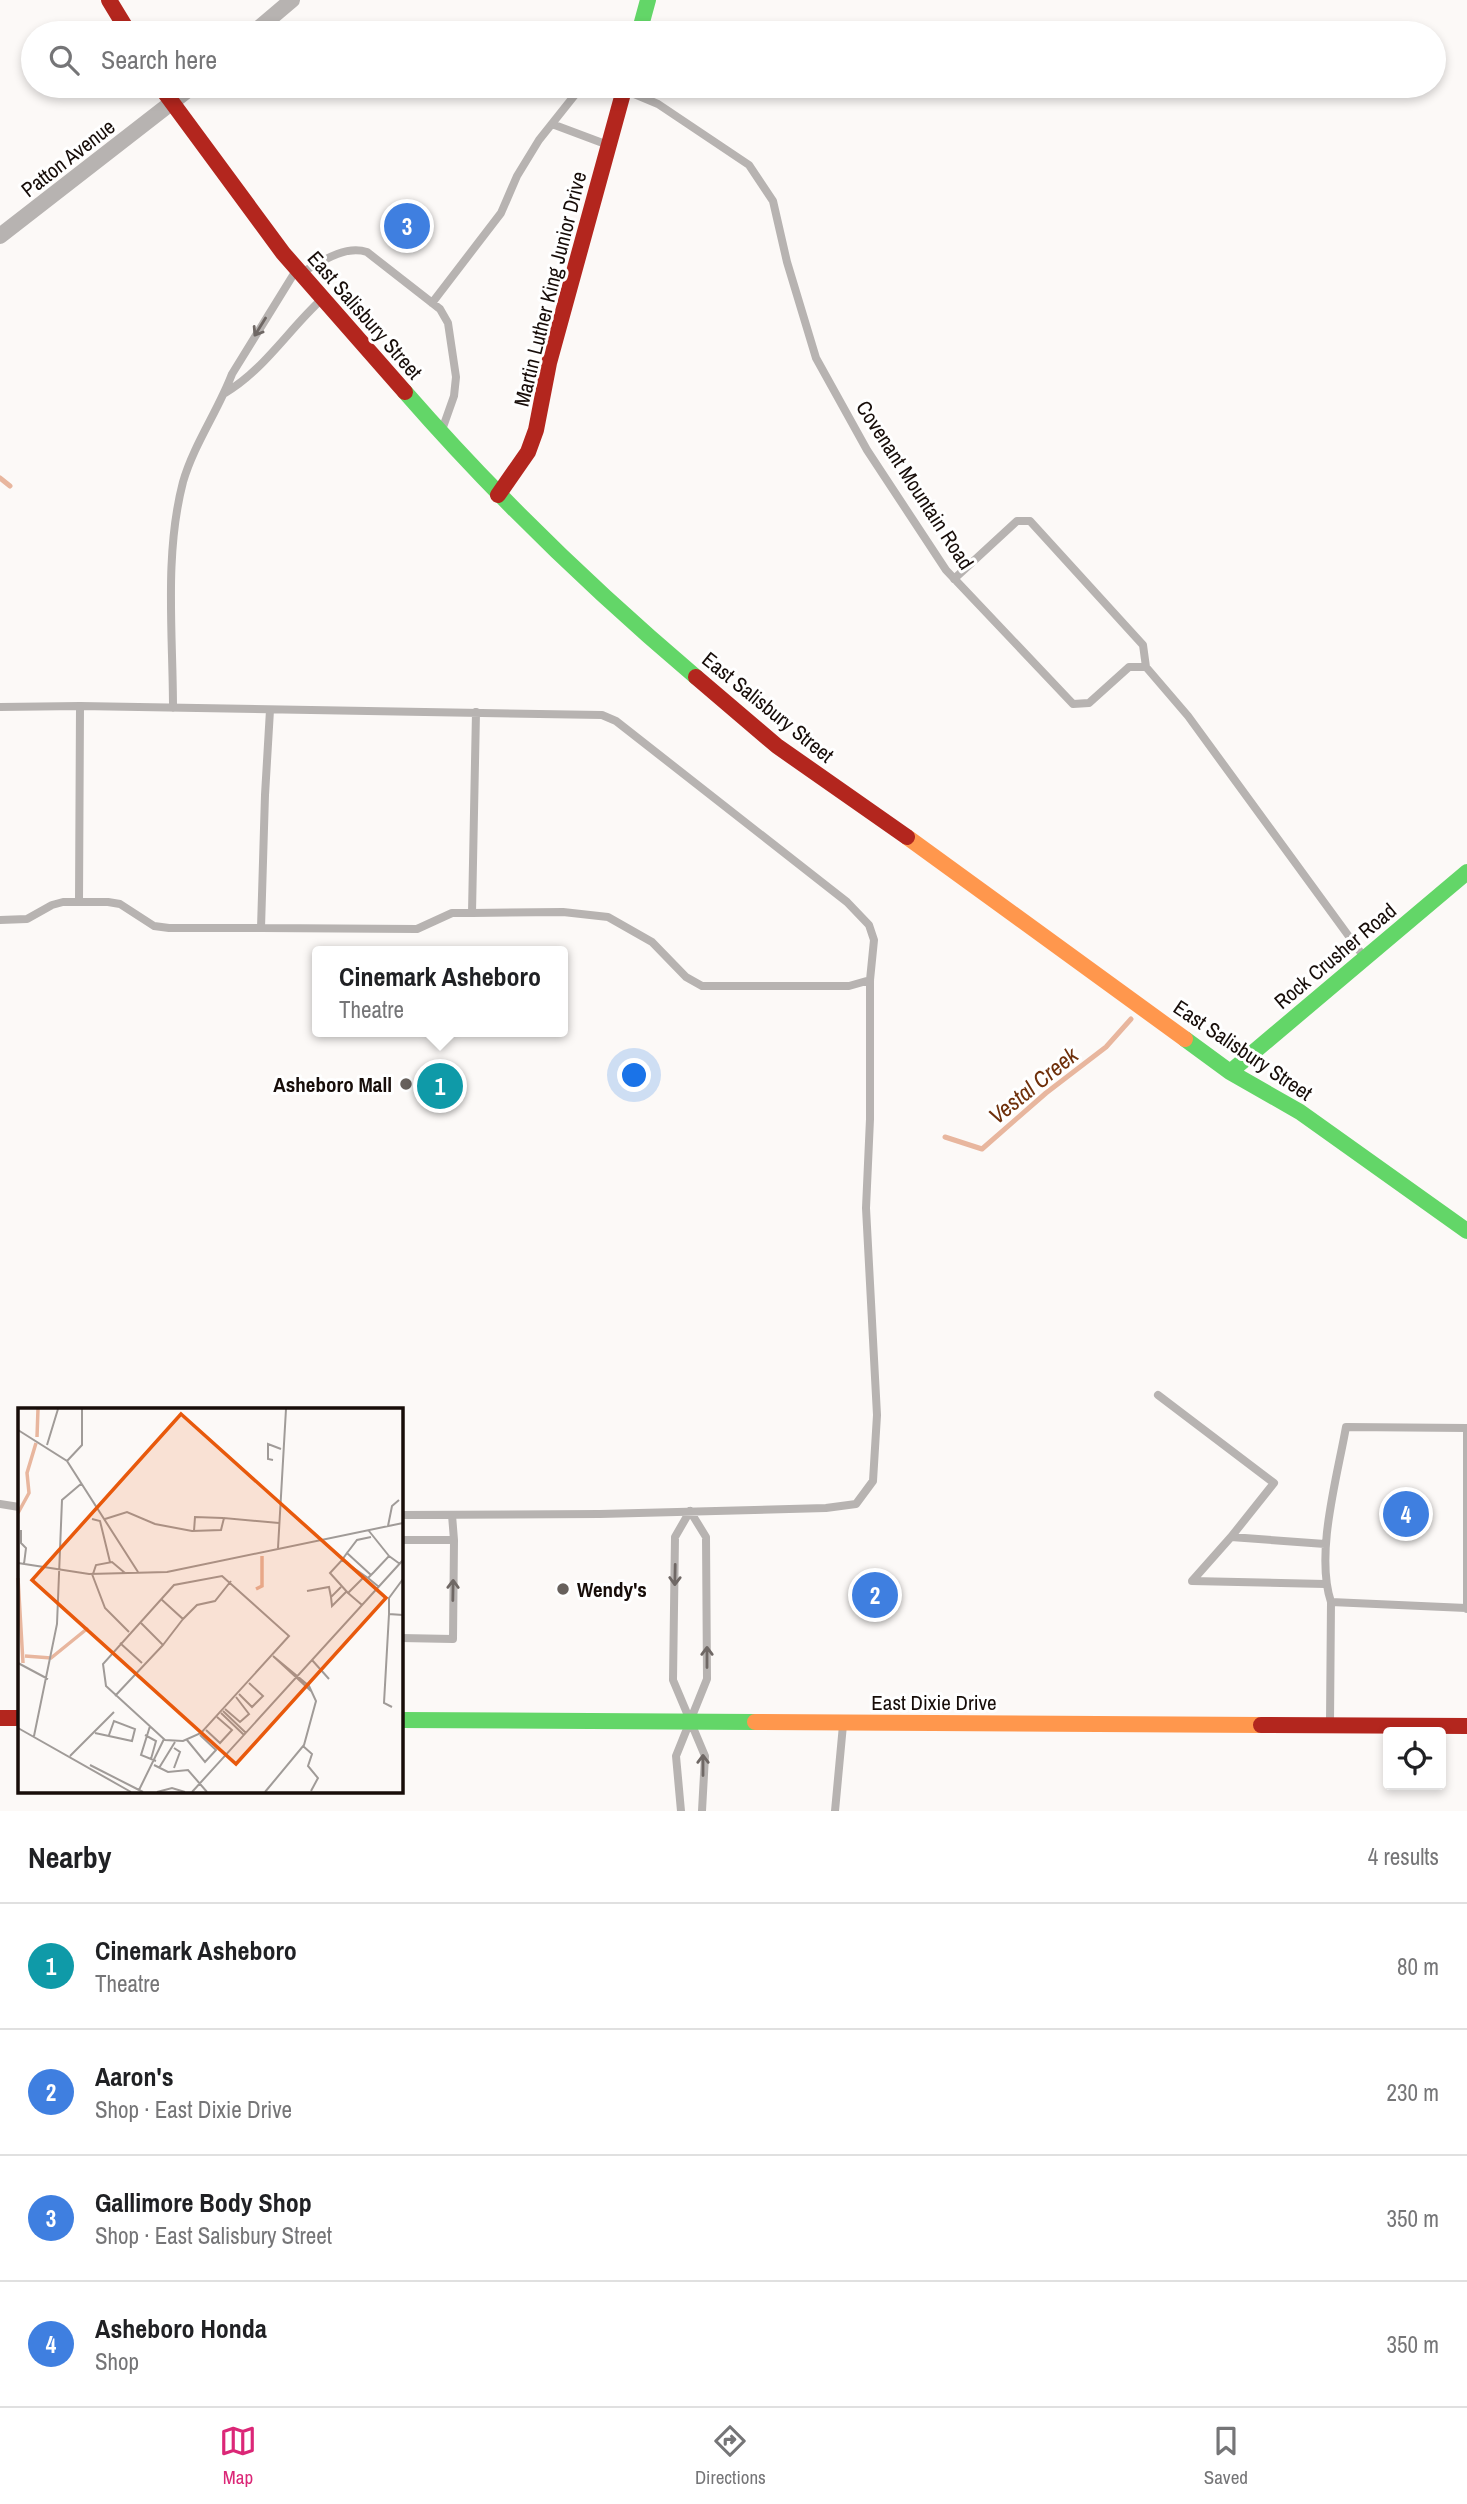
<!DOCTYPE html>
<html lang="en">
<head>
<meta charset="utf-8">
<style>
  :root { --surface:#fff; --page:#f2f2f2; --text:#202124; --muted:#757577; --line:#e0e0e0; --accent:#db2777 }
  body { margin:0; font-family:"Archivo Narrow",sans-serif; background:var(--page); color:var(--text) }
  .controls { position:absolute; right:21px; bottom:21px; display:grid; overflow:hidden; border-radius:7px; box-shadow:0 4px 10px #0003 }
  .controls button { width:63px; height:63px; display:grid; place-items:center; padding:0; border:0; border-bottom:2px solid var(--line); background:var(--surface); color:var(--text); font:35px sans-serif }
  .you { position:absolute; left:635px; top:1076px; width:24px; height:24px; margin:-18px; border:5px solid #fff; border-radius:50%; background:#1a73e8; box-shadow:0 0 0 10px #1a73e833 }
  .badge { display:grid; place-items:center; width:46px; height:46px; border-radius:50%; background:var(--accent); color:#fff; font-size:23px; font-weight:700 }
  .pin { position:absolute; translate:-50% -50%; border:4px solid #fff; box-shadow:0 2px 7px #0006 }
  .popup { position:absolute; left:312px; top:946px; width:256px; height:91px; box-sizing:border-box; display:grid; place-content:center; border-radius:7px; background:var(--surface); filter:drop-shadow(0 2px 5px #0005); font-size:23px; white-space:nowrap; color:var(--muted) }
  .popup b { font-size:26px; color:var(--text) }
  .popup::after { content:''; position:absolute; left:50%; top:100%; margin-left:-14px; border:14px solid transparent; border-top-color:var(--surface) }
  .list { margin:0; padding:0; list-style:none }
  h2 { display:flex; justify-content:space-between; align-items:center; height:91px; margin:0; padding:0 28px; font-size:30px }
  h2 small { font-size:23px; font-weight:400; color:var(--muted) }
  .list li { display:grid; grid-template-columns:46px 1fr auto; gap:21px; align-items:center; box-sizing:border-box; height:126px; padding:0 28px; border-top:2px solid var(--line) }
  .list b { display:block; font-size:26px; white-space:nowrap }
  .list p { margin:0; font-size:23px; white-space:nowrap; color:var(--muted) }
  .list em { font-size:23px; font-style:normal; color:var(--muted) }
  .icon { flex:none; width:38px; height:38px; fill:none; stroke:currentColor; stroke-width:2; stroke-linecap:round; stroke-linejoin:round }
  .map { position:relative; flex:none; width:1467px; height:1811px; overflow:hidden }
  .search { position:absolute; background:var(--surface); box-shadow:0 4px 10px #0003; left:21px; right:21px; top:21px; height:77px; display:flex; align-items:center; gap:18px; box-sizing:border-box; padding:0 24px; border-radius:38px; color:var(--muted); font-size:26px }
  .sheet { height:595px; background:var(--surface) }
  nav { display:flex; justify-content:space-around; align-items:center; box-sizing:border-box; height:98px; border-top:2px solid var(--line); background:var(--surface); font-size:19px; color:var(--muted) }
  nav a { display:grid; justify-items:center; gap:4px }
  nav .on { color:var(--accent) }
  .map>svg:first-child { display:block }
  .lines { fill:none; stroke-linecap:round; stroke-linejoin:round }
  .stream { stroke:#e8b69e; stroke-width:5 }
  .lane { stroke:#b7b3b1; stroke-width:8 }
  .street { stroke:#b7b3b1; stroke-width:16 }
  .fast { stroke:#63d668; stroke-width:16 }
  .slow { stroke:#ff974d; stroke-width:16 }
  .jam { stroke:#b3261e; stroke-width:16 }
  .oneway { stroke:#6f6865 }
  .poi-dot { fill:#67605c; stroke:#fff; stroke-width:2.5 }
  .labels { text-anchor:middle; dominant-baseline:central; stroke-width:6; stroke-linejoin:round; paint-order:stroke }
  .street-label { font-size:21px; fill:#170d09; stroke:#fff }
  .poi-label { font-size:21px; font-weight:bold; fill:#170d09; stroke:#fff; text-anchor:end }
  .water-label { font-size:23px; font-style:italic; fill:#6f300b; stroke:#fff }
  .inset-river { fill:none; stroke:#e8b69e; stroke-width:3.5 }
  .inset-road { fill:none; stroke:#a09b98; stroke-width:2 }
  .view { fill:#e8590c; fill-opacity:0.15; stroke:#e8590c; stroke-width:3.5 }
  .inset-edge { fill:none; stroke:#170d09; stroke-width:3.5 }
</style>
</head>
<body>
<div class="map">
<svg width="1467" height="1811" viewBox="0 0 1467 1811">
  <rect width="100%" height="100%" fill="#fcf9f7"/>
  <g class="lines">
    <path class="stream" d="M0 478 10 486
      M945 1137 982 1149 1046 1093 1106 1047 1131 1019"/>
    <path class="lane" d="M561 27 567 33
      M627 91 658 104 749 165 773 201 787 262 816 358 867 450 946 570 1073 704 1089 703 1129 667H1146L1188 716 1364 957
      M552 124 608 145
      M303 272C322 261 345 245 367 252L440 309 448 323 456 377 454 396 442 430
      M432 303 501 213 517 176 539 140 582 86
      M225 393C264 370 289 329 322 299
      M954 579 1017 521H1030L1143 645 1146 667
      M0 707 80 706 602 715 616 721 847 902 869 925 874 940 870 980V1119L866 1208 877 1415 873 1481 856 1504 826 1508 600 1514 401 1515
      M173 708C173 634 164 555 183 482 194 444 218 411 232 374L295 272
      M476 712 472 913 563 912 608 917 652 942 686 977 702 986H849L870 980
      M79 902 80 706
      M0 920 27 919 52 905 63 902H108L120 904 154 926 169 928H261L265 795 270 710
      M261 928 417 929 452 913H472
      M1158 1395 1274 1483 1231 1537
      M0 1504 19 1507
      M401 1540H454
      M1325 1584 1192 1581 1231 1537 1325 1544
      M1331 1602C1315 1554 1337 1478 1346 1427L1467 1428V1609
      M401 1638 453 1639 454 1540 452 1515
      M1330 1721 1331 1602 1466 1608
      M681 1811 676 1756 707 1679 706 1537 690 1511 675 1537 673 1680 705 1756 702 1811
      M835 1811 843 1725"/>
    <path class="street" d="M253 33 292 0
      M0 236 193 86"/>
    <path class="fast" d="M639 33 648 0
      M405 392C495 495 592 589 696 677
      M1185 1039 1230 1072 1300 1112 1467 1231
      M1230 1072 1467 872
      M401 1720 755 1722"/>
    <path class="slow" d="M907 837 1185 1039
      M755 1722 1261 1725"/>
    <path class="jam" d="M109 0 129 33
      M160 86 283 253 405 392
      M498 495 528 452 536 430 549 363 625 86
      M696 677 777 746 907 837
      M0 1718H19
      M1261 1725 1467 1726"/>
  </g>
  <defs><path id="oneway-shaft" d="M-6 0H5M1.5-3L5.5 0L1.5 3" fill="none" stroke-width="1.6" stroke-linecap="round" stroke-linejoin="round" transform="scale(1.75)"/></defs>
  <g class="oneway">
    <use href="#oneway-shaft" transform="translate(260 327) rotate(122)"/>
    <use href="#oneway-shaft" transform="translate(675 1575) rotate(91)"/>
    <use href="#oneway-shaft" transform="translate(453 1590) rotate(-89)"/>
    <use href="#oneway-shaft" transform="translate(707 1657) rotate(-90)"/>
    <use href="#oneway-shaft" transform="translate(703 1765) rotate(-90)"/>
  </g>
  <g class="poi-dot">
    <circle cx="406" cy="1084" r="7"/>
    <circle cx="563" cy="1589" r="7"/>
  </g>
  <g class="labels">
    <g class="street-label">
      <text transform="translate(68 158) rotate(-38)">Patton Avenue</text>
      <text transform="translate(550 289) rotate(-76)">Martin Luther King Junior Drive</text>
      <text transform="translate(365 315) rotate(49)">East Salisbury Street</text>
      <text transform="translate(915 485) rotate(57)">Covenant Mountain Road</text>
      <text transform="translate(768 707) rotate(39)">East Salisbury Street</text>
      <text transform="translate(1335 956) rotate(-40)">Rock Crusher Road</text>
      <text transform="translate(1243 1050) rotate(34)">East Salisbury Street</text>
      <text x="934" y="1702">East Dixie Drive</text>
    </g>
    <g class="poi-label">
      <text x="392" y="1084">Asheboro Mall</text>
      <text x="577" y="1589" text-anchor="start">Wendy's</text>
    </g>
    <g class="water-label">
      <text transform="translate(1033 1085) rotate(-39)">Vestal Creek</text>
    </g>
  </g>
  <g transform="translate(18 1408)">
    <rect width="385" height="385" fill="#fcf9f7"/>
    <path class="inset-river" d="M19 29 20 1M0 105 11 85 9 65 18 35M0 170 5 255M238 181 244 178V148M7 248 33 250 70 220"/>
    <path class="inset-road" d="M0 22 49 53 120 164M29 37 40 1M255 52 250 51V36L263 41M49 53 64 37V1M74 111 82 113 92 154M87 111 109 104 137 116 174 123 203 122 206 110 261 115M370 118 374 98 381 92M3 122V135L8 140 6 156M176 123 177 109 205 110M351 123 371 148M260 140 268 1M329 145 339 132 353 129M324 152 329 145 353 167M0 155 71 166 149 164 385 115M74 166 87 200 111 224M75 166 78 157 94 154 107 165M204 168 271 228 183 325 165 333 147 332 88 278 85 256 156 177ZM385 171 371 190V206L385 207M323 179 313 189 314 198 328 184M361 179 350 170 356 164 371 148 382 156M289 183 311 179 313 189M330 185 312 165 324 152 350 170M143 191 165 211 179 197 197 193 213 173M344 197 330 185 345 170M371 206 366 295 374 299M102 235 124 255M145 237 165 211M255 248 293 283M294 252 311 271M0 255 30 271M221 286 234 299 245 288 231 275M97 288 145 237 122 214M207 301 222 314 231 306 218 289M205 303 228 325M203 305 226 327M132 318 123 347 138 353M0 320 113 384M188 322 202 335 214 322 199 309M77 325 114 333 117 321 96 313 91 327M127 327 138 333 133 351M16 328 39 216 44 92 64 75M169 332 187 354 198 342 182 327M285 338 294 346 290 358 300 370 293 383M52 348 96 304M72 357 125 384M136 357 150 364 170 362 189 384M141 360 157 334M156 360 162 344 156 340M121 382 146 331M139 384 154 380 167 384M174 384 385 152M247 384 286 337 298 293 291 278 255 248"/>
    <path class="view" d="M163 6 368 190 218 356 14 172Z"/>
    <rect width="385" height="385" class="inset-edge"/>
  </g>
</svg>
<div class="controls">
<button><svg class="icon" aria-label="locate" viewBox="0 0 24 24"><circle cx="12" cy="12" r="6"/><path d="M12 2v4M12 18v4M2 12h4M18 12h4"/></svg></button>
</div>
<div class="you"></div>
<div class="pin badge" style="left:440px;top:1086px;background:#0f9aa8">1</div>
<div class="popup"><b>Cinemark Asheboro</b>Theatre</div>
<div class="pin badge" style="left:875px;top:1595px;background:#3f7fe0">2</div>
<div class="pin badge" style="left:407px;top:226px;background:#3f7fe0">3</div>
<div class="pin badge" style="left:1406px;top:1514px;background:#3f7fe0">4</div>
<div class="search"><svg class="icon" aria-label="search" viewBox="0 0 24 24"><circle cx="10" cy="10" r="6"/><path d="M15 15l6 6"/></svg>Search here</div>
</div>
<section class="sheet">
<h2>Nearby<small>4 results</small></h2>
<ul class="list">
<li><span class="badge" style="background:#0f9aa8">1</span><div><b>Cinemark Asheboro</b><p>Theatre</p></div><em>80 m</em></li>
<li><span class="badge" style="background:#3f7fe0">2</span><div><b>Aaron's</b><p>Shop · East Dixie Drive</p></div><em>230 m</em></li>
<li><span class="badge" style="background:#3f7fe0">3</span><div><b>Gallimore Body Shop</b><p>Shop · East Salisbury Street</p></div><em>350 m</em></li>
<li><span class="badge" style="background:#3f7fe0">4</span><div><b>Asheboro Honda</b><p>Shop</p></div><em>350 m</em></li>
</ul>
</section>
<nav>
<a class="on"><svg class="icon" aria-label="map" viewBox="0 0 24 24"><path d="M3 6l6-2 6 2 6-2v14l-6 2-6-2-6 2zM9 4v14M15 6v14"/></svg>Map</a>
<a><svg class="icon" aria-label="directions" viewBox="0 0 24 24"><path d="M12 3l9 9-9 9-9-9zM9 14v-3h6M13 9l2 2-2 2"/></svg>Directions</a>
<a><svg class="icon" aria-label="saved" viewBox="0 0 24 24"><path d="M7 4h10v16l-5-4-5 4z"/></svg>Saved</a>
</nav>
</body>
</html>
